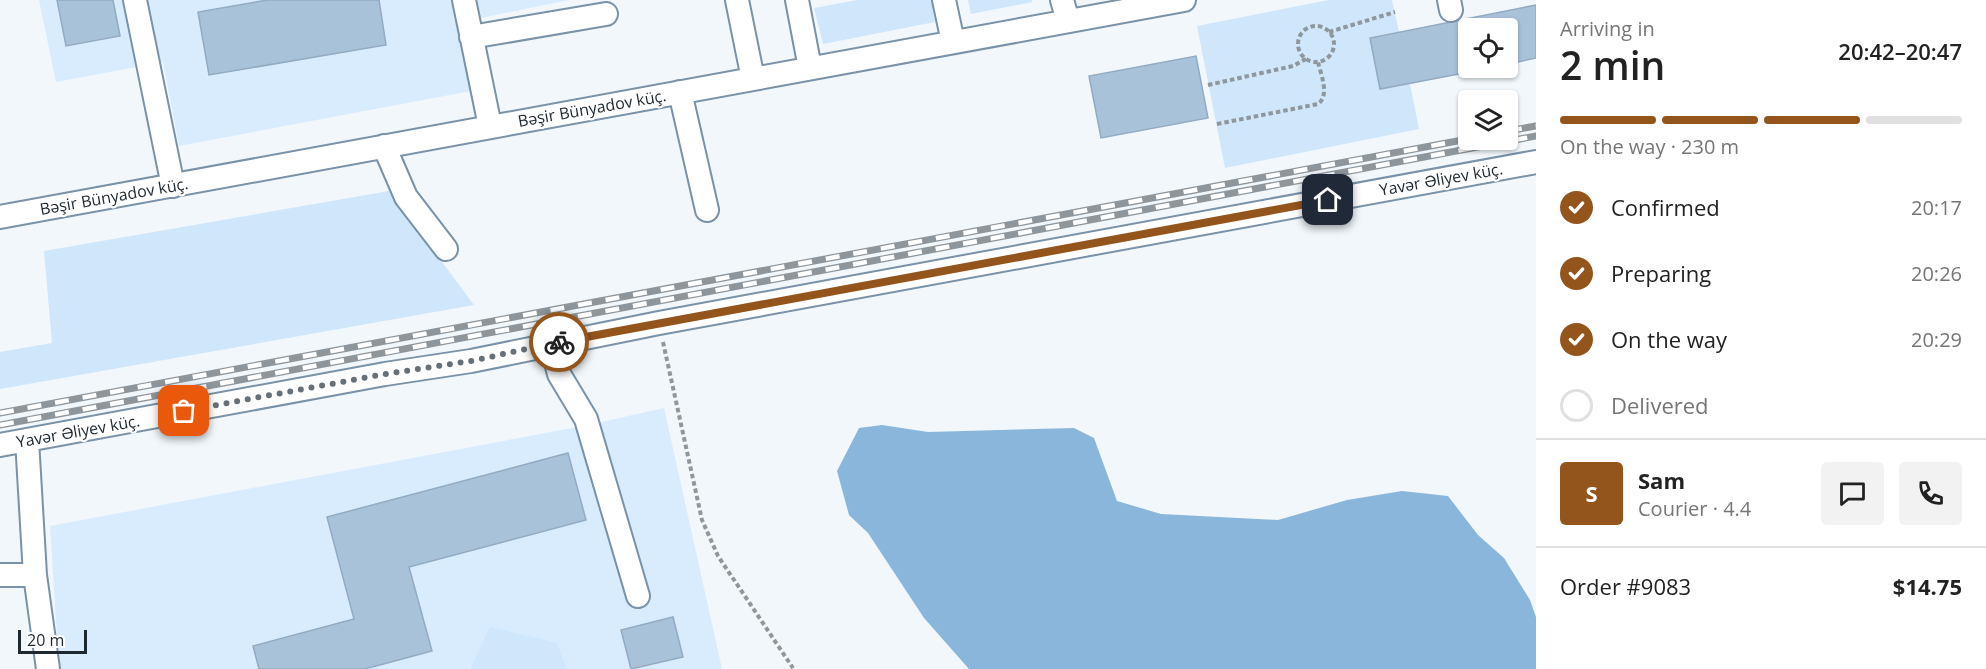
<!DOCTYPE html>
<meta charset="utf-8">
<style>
:root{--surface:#fff;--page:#f2f2f2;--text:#222;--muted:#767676;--line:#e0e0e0;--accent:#94551d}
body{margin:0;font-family:"Open Sans",sans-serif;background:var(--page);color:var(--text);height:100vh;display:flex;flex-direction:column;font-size:22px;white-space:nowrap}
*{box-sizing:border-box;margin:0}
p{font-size:20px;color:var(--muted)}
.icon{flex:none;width:33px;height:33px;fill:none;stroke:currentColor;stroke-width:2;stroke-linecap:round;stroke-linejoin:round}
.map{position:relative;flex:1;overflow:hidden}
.drawer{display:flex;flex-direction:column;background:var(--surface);width:450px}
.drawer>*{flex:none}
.buttons{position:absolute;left:1458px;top:18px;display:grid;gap:12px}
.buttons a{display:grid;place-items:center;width:60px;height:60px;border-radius:6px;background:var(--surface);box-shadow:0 2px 4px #0004;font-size:30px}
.scale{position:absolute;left:18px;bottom:15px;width:69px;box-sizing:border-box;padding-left:6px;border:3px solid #1e2830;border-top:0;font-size:16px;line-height:21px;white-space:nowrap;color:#1e2830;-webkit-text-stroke:4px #fff;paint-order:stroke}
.pin{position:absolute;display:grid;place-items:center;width:51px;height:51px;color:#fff;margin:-26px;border-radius:12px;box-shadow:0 3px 9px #0006}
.courier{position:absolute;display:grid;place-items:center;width:60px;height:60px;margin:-30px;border:4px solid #94551d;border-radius:50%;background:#fff;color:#222;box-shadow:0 2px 8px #0007}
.headline em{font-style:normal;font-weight:600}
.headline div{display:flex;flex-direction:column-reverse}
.headline{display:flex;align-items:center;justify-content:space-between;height:102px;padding:0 24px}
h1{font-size:39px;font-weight:600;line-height:45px}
.bar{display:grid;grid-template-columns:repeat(4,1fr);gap:9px 6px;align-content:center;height:72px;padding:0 24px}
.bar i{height:8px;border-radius:4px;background:var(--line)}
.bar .selected{background:var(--accent)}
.bar p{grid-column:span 4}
.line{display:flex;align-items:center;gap:15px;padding:0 24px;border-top:2px solid var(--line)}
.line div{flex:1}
.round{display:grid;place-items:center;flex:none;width:63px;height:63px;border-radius:6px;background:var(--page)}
ol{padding:0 24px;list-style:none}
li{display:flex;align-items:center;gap:18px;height:66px}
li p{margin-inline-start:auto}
li .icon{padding:6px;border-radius:50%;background:var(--accent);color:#fff;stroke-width:4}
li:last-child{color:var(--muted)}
li i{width:33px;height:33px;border:3px solid var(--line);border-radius:50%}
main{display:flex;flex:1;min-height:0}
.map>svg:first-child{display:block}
</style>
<main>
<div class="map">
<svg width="1536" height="669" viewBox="0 0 1536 669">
<rect width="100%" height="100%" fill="#f1f7fb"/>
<!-- built -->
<path fill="#d9ecfe" d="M 39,0 L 569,0 L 457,23 L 471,91 L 179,146 L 163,62 L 56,82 Z
M 664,408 L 722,669 L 59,669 L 50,526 L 588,425 Z"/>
<!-- green -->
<path fill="#cfe6fb" d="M 857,0 L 931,0 L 935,22 L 823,44 L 814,8 Z
M 968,0 L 1032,0 L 1032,2 L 971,14 Z
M 1329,0 L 1392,0 L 1399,32 L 1370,38 L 1380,89 L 1410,84 L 1419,129 L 1225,168 L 1197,26 Z
M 389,191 L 474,305 L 0,389 L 0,352 L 52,343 L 44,251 Z
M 490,627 L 557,643 L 566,669 L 470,669 Z"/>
<!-- water -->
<path fill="#8ab6dc" d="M 882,425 L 928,432 L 1074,428 L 1094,438 L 1117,501 L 1161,514 L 1278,520 L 1347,500 L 1402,491 L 1448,496 L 1478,535 L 1504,558 L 1530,600 L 1536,617 L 1536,669 L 969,669 L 924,618 L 868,533 L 849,515 L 837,471 L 859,428 Z"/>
<!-- building -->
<path fill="#a8c2d9" stroke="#92abc2" stroke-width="1.5" d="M 57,0 L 113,0 L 120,36 L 66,46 Z
M 267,0 L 379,0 L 386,45 L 209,75 L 198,12 Z
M 1536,5 L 1536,58 L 1508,64 L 1508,28 L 1468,28 L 1468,68 L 1490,68 L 1380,89 L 1370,38 Z
M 1196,56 L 1208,118 L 1101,138 L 1089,76 Z
M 568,453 L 586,520 L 409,567 L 432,651 L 365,669 L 259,669 L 253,646 L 354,619 L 327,517 Z
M 673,617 L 683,657 L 631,669 L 621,630 Z"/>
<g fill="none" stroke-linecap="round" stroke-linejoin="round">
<!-- minor casing -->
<g stroke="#7992a7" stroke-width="26">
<path id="minor" d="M 135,0 L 173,186
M 464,0 L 490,126
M 737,0 L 753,79
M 797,0 L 810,68
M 944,0 L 953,42
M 1062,0 L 1068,21
M 1449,0 L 1451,10
M 471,37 L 606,14
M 680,92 L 707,210
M 384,146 L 406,197 L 446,249
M 0,217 L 1184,0
M 551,344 L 559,374 L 586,419 L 638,596
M 27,440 L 35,575 L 48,669
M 0,445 L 385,374 L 471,361 L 659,323 L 1536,162
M 0,575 L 35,575"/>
</g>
<!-- path -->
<path stroke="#8f979d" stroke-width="4" stroke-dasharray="4.5 3" stroke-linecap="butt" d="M1298 44a18 18 0 1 1 36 0a18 18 0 1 1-36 0Z
M 1329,32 L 1395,12
M 1208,85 L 1293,66 L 1306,59
M 1217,124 L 1318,104 C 1330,95 1321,75 1318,62
M 663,342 L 702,520 L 718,556 L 793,668"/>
<!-- minor -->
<use href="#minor" stroke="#fff" stroke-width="22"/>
<!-- rail casing -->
<g stroke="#8e969c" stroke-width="7">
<path id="rail" d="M 1508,131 L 1536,126
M 0,413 L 1468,139
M 0,425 L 1536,136"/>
</g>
<!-- rail -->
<use href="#rail" stroke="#fff" stroke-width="4.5" stroke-dasharray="14" stroke-linecap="butt"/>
</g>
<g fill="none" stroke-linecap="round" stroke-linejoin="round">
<!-- done -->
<path stroke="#687077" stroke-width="6" stroke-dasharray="0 10.8" d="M 184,411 L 385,374 L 471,361 L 559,342"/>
<!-- route -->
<path stroke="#94551d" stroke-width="8" d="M 559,342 L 1328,200"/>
</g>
<g text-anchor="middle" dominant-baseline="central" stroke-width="4.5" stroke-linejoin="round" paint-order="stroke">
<!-- street labels -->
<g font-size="16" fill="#1e2830" stroke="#fff">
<text transform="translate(592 108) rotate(-10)">Bəşir Bünyadov küç.</text>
<text transform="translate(1441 179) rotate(-10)">Yavər Əliyev küç.</text>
<text transform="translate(114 196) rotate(-10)">Bəşir Bünyadov küç.</text>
<text transform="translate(78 431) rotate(-10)">Yavər Əliyev küç.</text>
</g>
</g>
</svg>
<div class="buttons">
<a><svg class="icon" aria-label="locate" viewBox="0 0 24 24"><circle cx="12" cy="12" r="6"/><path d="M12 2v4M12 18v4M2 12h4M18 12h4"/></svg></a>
<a><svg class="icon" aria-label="layers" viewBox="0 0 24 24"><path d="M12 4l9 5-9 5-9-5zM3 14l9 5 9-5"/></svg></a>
</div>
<div class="scale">20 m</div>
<div class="pin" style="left:184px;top:411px;background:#ea580c"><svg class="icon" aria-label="bag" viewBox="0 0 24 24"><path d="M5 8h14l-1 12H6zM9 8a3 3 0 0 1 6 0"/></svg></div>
<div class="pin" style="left:1328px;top:200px;background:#1f2937"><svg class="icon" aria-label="home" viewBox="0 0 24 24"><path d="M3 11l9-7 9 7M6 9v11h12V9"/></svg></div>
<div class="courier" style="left:559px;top:342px"><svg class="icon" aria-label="bike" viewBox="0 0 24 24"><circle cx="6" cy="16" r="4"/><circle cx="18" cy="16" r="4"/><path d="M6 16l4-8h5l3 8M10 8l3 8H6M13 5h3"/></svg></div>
</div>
<section class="drawer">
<div class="headline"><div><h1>2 min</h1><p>Arriving in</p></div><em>20:42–20:47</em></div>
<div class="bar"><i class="selected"></i><i class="selected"></i><i class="selected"></i><i></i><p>On the way · 230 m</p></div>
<ol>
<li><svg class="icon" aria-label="check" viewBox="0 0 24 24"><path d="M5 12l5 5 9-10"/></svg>Confirmed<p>20:17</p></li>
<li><svg class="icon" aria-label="check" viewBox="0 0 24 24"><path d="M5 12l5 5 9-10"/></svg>Preparing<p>20:26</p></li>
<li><svg class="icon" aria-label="check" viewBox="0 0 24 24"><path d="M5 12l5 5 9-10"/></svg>On the way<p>20:29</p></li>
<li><i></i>Delivered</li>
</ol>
<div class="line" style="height:108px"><b class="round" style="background:var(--accent);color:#fff">S</b><div><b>Sam</b><p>Courier · 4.4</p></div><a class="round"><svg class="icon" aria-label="chat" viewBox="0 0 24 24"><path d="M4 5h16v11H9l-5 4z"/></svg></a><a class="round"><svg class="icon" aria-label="phone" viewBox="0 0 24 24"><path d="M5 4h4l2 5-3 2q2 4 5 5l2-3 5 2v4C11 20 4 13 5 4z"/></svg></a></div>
<div class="line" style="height:78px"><div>Order #9083</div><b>$14.75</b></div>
</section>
</main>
